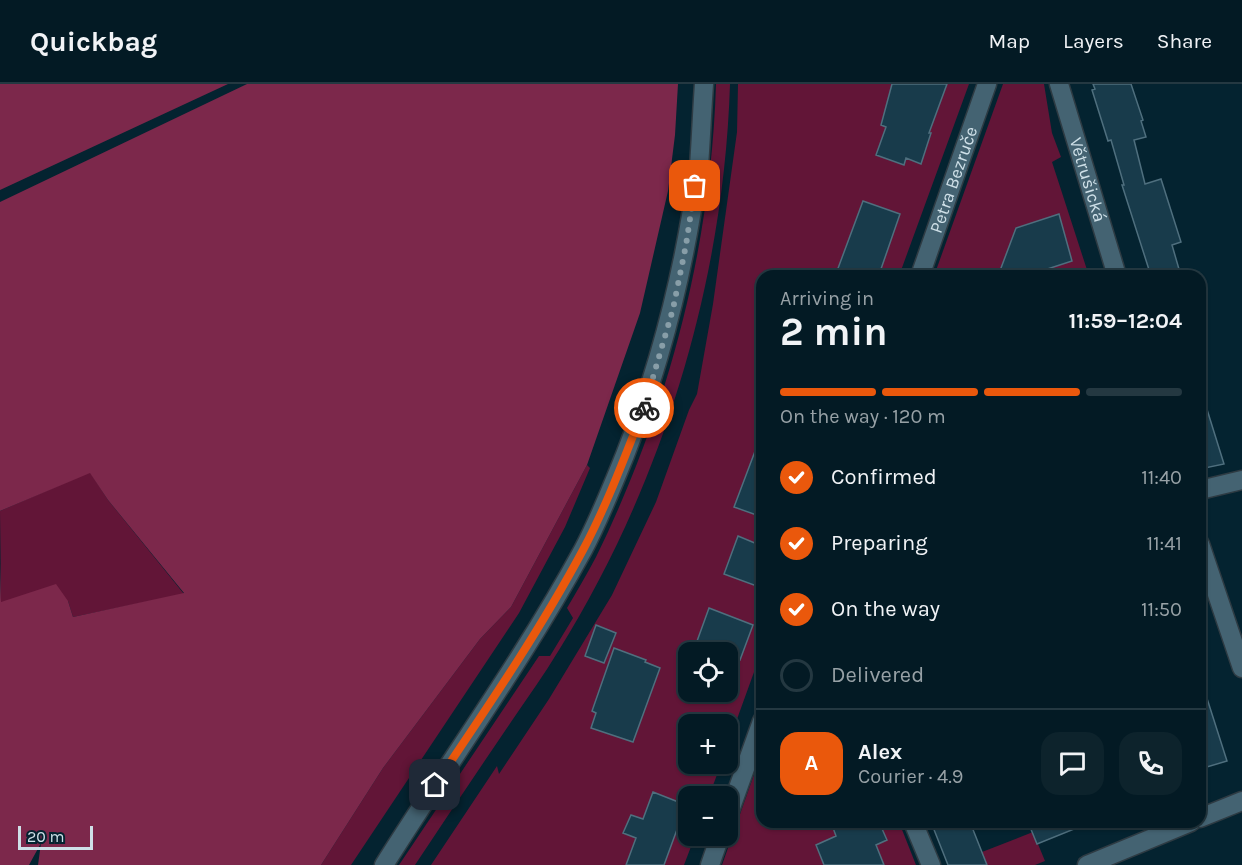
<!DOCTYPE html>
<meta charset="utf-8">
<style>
:root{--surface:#031a24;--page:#0d232c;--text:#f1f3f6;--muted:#97a1a6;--line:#243841;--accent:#ea580c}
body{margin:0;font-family:Karla,sans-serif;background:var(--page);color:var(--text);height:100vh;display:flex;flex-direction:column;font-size:22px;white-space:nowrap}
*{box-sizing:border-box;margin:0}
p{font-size:20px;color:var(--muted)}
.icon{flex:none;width:33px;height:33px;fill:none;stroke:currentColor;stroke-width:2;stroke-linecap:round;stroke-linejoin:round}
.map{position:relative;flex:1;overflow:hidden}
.drawer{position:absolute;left:756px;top:186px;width:450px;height:558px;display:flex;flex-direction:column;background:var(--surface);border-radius:18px;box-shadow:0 2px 4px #0004,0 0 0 2px var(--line)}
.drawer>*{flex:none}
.tools{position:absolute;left:678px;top:558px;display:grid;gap:12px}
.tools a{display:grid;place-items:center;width:60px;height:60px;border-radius:12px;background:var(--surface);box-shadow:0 2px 4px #0004,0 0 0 2px var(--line);font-size:30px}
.scale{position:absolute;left:18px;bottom:15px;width:75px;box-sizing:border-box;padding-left:6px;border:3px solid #cfe0e8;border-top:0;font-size:16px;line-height:21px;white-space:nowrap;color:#cfe0e8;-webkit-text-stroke:4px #042330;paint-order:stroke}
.pin{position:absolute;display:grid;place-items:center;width:51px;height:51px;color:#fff;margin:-26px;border-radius:12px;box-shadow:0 3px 9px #0006}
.courier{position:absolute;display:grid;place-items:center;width:60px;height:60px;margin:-30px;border:4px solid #ea580c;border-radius:50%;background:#fff;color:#222;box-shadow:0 2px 8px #0007}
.head em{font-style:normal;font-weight:700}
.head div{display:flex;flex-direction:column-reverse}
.head{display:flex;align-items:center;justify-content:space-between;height:102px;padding:0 24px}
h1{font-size:39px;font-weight:700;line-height:45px}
.bar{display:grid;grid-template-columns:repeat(4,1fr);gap:9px 6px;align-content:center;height:72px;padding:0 24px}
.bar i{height:8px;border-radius:4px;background:var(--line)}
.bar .on{background:var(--accent)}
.bar p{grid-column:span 4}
.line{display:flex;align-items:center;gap:15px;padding:0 24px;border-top:2px solid var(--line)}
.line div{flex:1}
.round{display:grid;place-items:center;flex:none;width:63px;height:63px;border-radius:18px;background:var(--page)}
ol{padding:0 24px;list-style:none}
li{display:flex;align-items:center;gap:18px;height:66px}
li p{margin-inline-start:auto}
li .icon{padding:6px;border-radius:50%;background:var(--accent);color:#fff;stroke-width:4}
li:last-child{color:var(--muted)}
li i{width:33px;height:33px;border:3px solid var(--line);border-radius:50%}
header{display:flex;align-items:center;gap:36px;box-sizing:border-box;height:84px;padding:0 30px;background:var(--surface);border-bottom:2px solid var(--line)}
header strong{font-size:28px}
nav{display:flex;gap:33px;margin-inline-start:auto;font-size:21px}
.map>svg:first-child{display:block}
</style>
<header>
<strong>Quickbag</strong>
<nav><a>Map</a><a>Layers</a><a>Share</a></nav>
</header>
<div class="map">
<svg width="1242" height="781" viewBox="0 0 1242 781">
<rect width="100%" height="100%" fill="#042330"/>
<!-- green -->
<path fill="#621537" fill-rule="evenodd" d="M 716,0 L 730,0 C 724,197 663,399 559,566 C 544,591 527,614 511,638 C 479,685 447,733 415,781 L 399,781 L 539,572 L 550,572 L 573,534 L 567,524 C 577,507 587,490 596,473 C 668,326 711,164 716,0 Z
M 738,0 L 969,0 L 899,192 L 762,192 L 762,566 L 728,660 L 728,640 L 688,640 L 688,680 L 721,680 L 709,712 L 688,712 L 688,752 L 695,752 L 684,781 L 431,781 L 497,682 L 499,690 L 549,615 L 612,511 L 656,418 L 689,326 L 697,310 L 713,220 L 737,48 ZM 688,568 L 728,568 L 728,608 L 688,608 Z
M 1003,0 L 1044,0 L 1052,49 L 1061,73 L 1052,78 L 1089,192 L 999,192 L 1006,171 L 998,192 L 934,192 Z
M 587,381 L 590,384 L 565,443 L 519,529 L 351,781 L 321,781 L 383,684 L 480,555 L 511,523 Z
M 90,388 L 108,416 L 184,510 L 73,533 L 68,517 L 1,518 L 0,427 Z
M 762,668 L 762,738 L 899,738 L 916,781 L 722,781 Z
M 1033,748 L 1045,777 L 1035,781 L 987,781 L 982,768 Z"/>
<!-- forest -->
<path fill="#7c284b" d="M 0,0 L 228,0 L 0,106 Z
M 247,0 L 678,0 L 675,51 L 668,107 L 640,229 L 587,381 L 511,523 L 480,555 L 383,684 L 321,781 L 38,781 L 41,759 L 29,781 L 0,781 L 0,479 L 1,518 L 56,500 L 68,517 L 73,533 L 184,509 L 108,416 L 90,389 L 0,427 L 0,118 Z"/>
<!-- building -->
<path fill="#183b4b" stroke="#4f6f7e" stroke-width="1.5" d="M 892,0 L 947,0 L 929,49 L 931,49 L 921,80 L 906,74 L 904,81 L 876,71 L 886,43 L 881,41 Z
M 1093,0 L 1131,0 L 1143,36 L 1141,37 L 1146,53 L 1134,56 L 1145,100 L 1161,95 L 1181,158 L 1172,161 L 1181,192 L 1151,192 L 1122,101 L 1124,101 L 1111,56 L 1108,57 L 1092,6 L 1095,5 Z
M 863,117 L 900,130 L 881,185 L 880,185 L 877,192 L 850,192 L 837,187 Z
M 1059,130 L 1072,177 L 1026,192 L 998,192 L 1016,144 Z
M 1205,319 L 1224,380 L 1205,384 L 1200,369 L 1200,320 Z
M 760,354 L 762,355 L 762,433 L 734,423 Z
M 738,452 L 762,462 L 762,504 L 724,490 Z
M 709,524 L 753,541 L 740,576 L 728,572 L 728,568 L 719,568 L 696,560 Z
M 596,541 L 616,549 L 604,579 L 585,572 Z
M 614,564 L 646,576 L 645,578 L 660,584 L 633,658 L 591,644 L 596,629 L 592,627 Z
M 1204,605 L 1227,677 L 1200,685 L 1200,606 Z
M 653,708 L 686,721 L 664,781 L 626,781 L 636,754 L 623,749 L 631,731 L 643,735 Z
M 831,738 L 879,738 L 887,756 L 876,761 L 884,781 L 824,781 L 816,761 L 836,752 Z
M 931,738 L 970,738 L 987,781 L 948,781 Z
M 1028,738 L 1088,738 L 1089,739 L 1037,760 Z"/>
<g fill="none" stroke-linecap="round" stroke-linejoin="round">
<!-- minor casing -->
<g stroke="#2e3b43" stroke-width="21">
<g id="minor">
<path id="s1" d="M 1059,0 L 1117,192"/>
<path id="s2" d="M 920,192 L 987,0"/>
<path d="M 1200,406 L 1242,396"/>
<path d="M 1200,460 L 1242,584"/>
<path d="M 728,732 L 762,637"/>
<path d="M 1200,734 L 1242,717"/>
<path d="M 913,738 L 931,781"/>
<path d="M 384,781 C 450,676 523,576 583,466 C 599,436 612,403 625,371 C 656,292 678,210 692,126 C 694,111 697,97 699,82 C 701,55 702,27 704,0"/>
<path d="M 710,781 L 720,752"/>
<path d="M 1087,781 L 1191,738"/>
</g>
</g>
<!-- minor -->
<use href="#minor" stroke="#446372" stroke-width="18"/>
</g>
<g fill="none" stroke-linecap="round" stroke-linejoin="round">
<!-- done -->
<path stroke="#889ea8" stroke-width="6" stroke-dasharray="0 10.8" d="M 644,324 L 673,225 L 686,161 L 695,102"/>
<!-- route -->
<path stroke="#ea580c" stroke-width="8" d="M 435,701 C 487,624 539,548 583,466 C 607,421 625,372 644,324"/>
</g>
<g text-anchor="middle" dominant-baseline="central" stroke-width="4.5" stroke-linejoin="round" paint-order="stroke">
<!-- street labels -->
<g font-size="18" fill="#cfe0e8" stroke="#042330">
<text stroke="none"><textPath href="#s2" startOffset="102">Petra Bezruče</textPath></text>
<text stroke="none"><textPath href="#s1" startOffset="100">Větrušická</textPath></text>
</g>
</g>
</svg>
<div class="tools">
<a><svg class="icon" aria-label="locate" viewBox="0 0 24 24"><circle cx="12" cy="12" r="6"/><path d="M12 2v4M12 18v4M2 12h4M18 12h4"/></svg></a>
<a>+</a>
<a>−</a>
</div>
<div class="scale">20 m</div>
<div class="pin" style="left:695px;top:102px;background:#ea580c"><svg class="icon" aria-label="bag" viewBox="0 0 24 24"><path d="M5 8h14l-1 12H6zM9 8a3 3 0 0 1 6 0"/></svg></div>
<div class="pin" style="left:435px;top:701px;background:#1f2937"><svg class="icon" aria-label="home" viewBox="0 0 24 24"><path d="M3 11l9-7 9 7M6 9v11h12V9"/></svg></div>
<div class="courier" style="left:644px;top:324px"><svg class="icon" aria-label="bike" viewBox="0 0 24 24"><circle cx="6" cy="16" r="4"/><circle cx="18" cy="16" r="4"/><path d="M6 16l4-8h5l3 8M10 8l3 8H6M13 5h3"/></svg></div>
<section class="drawer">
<div class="head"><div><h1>2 min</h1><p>Arriving in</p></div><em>11:59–12:04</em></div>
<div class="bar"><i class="on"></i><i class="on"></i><i class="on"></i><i></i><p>On the way · 120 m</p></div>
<ol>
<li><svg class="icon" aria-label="check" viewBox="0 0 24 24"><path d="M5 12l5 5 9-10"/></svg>Confirmed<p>11:40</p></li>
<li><svg class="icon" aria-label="check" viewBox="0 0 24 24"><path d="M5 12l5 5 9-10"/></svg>Preparing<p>11:41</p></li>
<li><svg class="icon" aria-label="check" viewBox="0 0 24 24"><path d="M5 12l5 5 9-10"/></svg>On the way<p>11:50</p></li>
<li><i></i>Delivered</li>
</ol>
<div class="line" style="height:108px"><b class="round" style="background:var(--accent);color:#fff">A</b><div><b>Alex</b><p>Courier · 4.9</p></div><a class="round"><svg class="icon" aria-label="chat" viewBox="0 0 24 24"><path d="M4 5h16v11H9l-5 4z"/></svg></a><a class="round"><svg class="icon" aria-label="phone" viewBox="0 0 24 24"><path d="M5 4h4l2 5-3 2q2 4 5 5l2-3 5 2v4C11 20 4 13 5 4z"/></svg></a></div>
</section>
</div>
